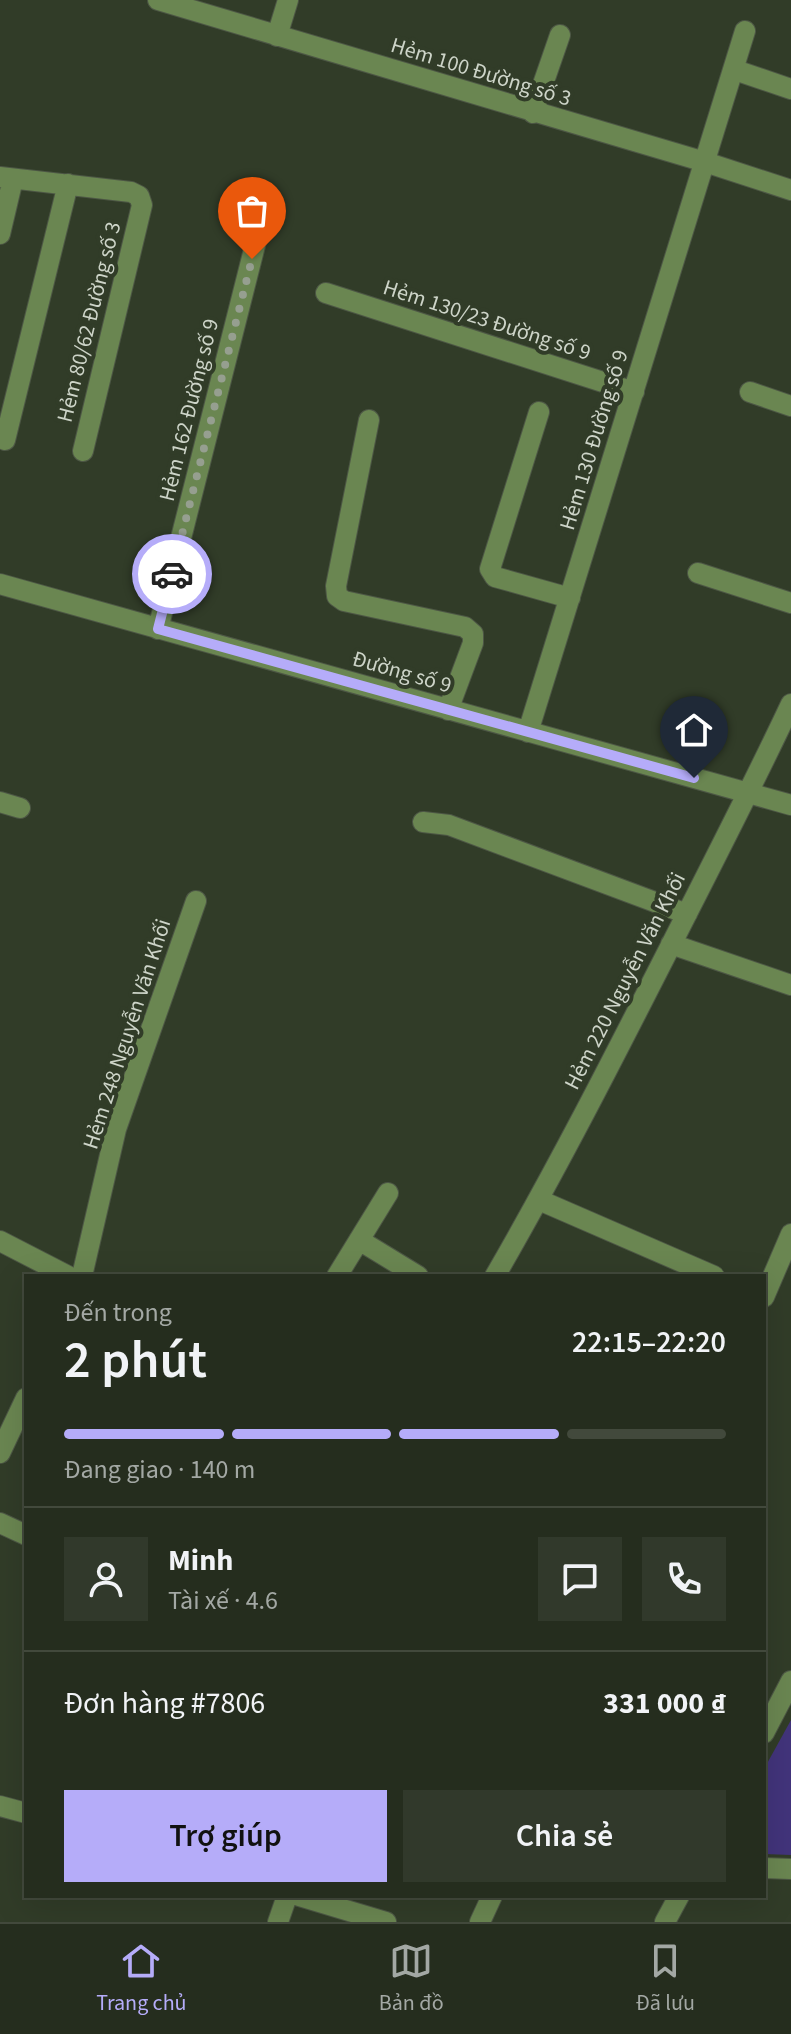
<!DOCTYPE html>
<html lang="vi">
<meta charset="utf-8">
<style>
:root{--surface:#252d1e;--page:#31392b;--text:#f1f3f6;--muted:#a3a8a4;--line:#42493c;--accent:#b5acf9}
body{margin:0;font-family:"Source Sans 3",sans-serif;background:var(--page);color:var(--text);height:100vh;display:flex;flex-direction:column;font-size:30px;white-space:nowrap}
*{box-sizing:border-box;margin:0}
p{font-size:26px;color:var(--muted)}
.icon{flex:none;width:44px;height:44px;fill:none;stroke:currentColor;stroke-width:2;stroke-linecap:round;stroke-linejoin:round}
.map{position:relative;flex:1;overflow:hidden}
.sheet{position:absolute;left:24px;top:1274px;width:742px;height:624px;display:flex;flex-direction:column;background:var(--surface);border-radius:0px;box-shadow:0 8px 32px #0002,0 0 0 2px var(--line)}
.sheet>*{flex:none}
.pin{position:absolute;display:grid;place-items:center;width:68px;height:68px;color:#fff;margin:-82px -34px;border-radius:50% 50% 50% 0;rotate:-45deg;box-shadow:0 0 8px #0007}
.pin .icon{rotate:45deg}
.courier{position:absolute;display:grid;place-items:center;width:80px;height:80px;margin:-40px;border:6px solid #b5acf9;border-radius:50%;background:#fff;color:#222;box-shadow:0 2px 10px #0007}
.headline em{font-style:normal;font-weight:600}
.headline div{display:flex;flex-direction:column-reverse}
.headline{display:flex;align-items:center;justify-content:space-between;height:136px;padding:0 40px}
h1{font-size:52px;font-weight:600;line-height:60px}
.bar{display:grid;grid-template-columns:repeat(4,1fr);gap:12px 8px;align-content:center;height:96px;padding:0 40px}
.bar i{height:10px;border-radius:6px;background:var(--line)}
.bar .current{background:var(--accent)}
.bar p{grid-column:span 4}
.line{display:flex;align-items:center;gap:20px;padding:0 40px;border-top:2px solid var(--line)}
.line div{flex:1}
.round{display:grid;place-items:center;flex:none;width:84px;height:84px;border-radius:0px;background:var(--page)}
.cta{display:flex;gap:16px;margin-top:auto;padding:16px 40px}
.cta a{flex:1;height:92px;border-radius:0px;background:var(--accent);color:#111;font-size:32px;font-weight:600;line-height:92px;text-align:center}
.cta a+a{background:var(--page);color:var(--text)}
.tab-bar{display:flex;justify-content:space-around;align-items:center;height:112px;border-top:2px solid var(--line);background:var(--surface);font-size:22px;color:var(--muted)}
.tab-bar a{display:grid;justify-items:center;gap:4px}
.tab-bar .current{color:var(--accent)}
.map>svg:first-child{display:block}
</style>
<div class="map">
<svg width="791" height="1922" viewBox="0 0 791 1922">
<rect width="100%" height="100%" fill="#313c28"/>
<!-- green -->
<path fill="#42347b" d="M 791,1720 L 791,1855 L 764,1854 L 764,1769 Z"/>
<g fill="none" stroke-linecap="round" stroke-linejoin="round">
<!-- minor casing -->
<g stroke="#4d5745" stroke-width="22">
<path id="minor" d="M 158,0 L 705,162 L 791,190
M 277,36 L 288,0
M 735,70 L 791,89
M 533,113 L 560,35
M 0,177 L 131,192 L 139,196 L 142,205 L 83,451
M 0,234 L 13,179
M 326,293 L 634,392
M 750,392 L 791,406
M 539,412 L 490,569 L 495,577 L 570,598
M 369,420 L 336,586 L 337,596 L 344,601 L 465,627 L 473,634 L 473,643 L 448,710
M 5,440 L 68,184
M 698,573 L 791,603
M 0,584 L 791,805
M 158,629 L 266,202
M 528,732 L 745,31
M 0,802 L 20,808
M 423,822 L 449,825 L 687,914
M 671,944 L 791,985
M 539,1200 L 714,1276
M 359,1240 L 418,1276
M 0,1241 L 68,1276
M 82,1276 L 116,1129 L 196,901
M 337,1276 L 388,1193
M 495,1276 C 558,1167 615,1055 672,943 C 712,864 753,785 791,704
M 764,1297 L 791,1234
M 0,1453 L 26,1398
M 0,1523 L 26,1535
M 764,1733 L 791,1681
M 0,1806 L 26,1813
M 764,1868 L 791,1869
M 299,1896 L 386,1922
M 278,1922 L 287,1896
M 480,1922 L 492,1896
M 665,1922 L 679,1896"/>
</g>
<!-- minor -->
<use href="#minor" stroke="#6a8651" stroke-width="20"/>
</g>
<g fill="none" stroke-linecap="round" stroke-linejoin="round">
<!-- done -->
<path stroke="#969f90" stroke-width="8" stroke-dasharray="0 14.4" d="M 172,574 L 252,259"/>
<!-- route -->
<path stroke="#b5acf9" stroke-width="10" d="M 172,574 L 158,629 L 694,778"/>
</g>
<g text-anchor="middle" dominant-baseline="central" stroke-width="8" stroke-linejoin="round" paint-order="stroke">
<!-- street labels -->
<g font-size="22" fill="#cdd4c8" stroke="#313c28">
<text transform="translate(481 72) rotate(17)">Hẻm 100 Đường số 3</text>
<text transform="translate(487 320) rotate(18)">Hẻm 130/23 Đường số 9</text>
<text transform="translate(89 322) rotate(-76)">Hẻm 80/62 Đường số 3</text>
<text transform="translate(189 410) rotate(-76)">Hẻm 162 Đường số 9</text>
<text transform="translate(594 440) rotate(-73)">Hẻm 130 Đường số 9</text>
<text transform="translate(402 672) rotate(16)">Đường số 9</text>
<text transform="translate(625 981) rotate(-63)">Hẻm 220 Nguyễn Văn Khối</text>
<text transform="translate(127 1034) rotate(-72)">Hẻm 248 Nguyễn Văn Khối</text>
</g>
</g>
</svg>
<div class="pin" style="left:252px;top:259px;background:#ea580c"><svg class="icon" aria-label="bag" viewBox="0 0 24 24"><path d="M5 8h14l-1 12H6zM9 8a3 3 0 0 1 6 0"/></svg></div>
<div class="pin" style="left:694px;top:778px;background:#1f2937"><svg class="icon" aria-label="home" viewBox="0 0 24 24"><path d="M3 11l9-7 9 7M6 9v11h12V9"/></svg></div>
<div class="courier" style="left:172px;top:574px"><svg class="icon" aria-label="car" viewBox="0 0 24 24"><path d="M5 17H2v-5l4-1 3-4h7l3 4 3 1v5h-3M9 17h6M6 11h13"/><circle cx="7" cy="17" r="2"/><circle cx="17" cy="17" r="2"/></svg></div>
<section class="sheet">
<div class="headline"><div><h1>2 phút</h1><p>Đến trong</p></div><em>22:15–22:20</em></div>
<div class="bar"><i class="current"></i><i class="current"></i><i class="current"></i><i></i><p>Đang giao · 140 m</p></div>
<div class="line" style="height:144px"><a class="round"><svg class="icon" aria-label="person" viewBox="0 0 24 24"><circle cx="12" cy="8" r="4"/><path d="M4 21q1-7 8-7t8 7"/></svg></a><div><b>Minh</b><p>Tài xế · 4.6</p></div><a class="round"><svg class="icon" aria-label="chat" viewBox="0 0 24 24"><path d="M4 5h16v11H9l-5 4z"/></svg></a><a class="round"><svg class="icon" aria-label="phone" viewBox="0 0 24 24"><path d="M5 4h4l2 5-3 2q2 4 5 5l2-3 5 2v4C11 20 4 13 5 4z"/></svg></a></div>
<div class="line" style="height:104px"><div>Đơn hàng #7806</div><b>331 000 ₫</b></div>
<div class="cta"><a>Trợ giúp</a><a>Chia sẻ</a></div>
</section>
</div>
<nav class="tab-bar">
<a class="current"><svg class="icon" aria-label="home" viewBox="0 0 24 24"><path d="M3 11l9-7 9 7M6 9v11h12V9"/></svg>Trang chủ</a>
<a><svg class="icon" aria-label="map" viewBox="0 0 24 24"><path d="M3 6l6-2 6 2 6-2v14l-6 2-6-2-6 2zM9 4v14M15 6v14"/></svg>Bản đồ</a>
<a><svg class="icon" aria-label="saved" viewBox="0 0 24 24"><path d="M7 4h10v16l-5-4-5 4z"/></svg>Đã lưu</a>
</nav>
